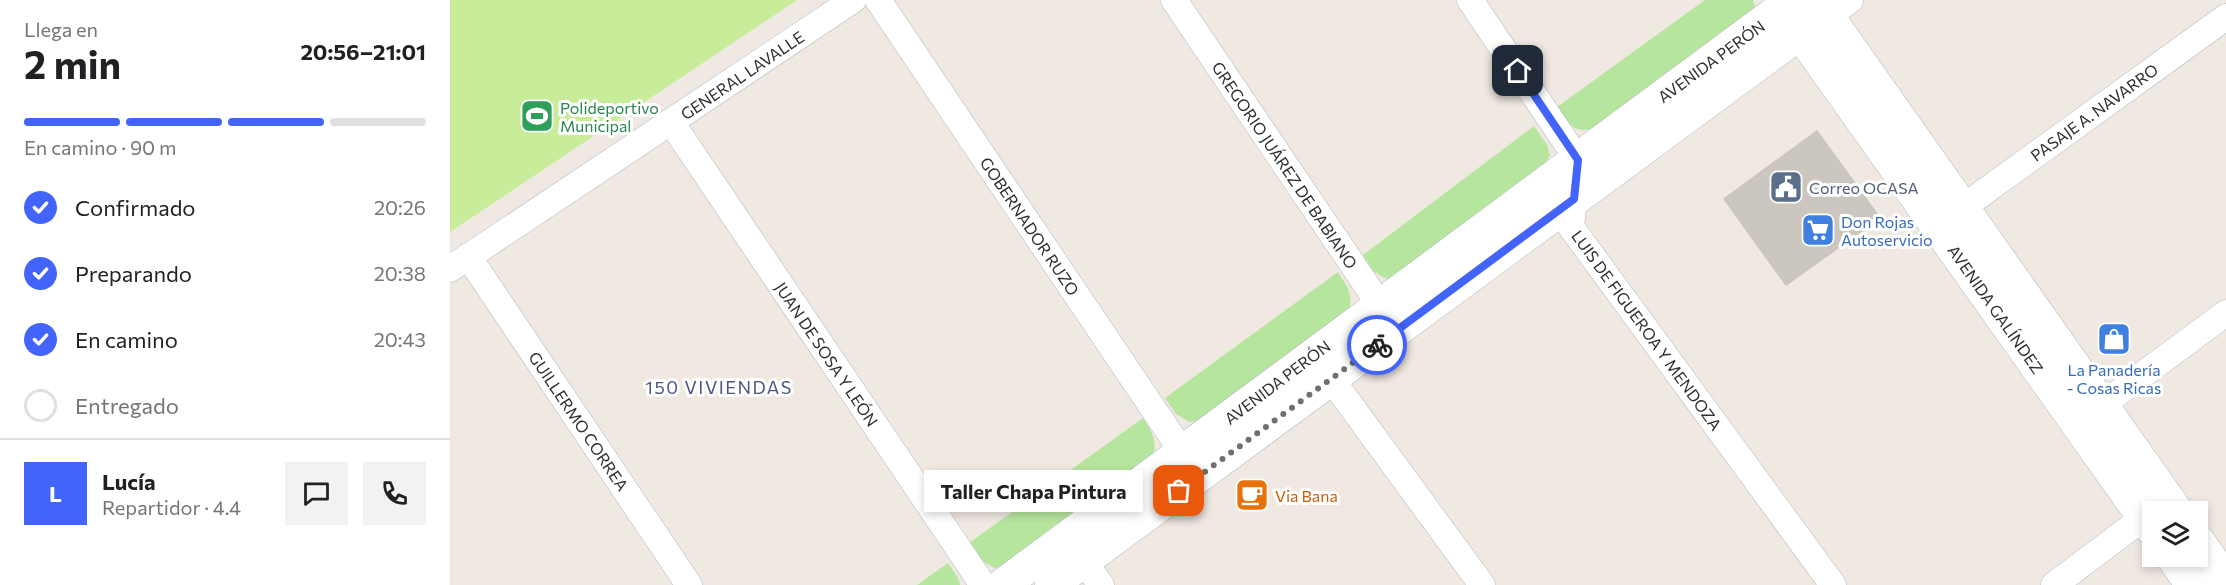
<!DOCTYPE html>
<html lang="es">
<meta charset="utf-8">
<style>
:root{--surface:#fff;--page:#f2f2f2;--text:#202124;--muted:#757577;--line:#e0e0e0;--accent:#4264fb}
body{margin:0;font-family:Commissioner,sans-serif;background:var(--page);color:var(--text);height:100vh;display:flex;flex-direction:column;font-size:22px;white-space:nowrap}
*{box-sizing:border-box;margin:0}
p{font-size:20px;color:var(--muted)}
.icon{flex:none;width:33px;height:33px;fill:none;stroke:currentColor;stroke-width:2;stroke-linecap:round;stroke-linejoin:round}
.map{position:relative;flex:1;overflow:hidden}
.drawer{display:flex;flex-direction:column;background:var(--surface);width:450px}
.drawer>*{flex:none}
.controls{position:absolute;left:1692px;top:501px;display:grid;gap:12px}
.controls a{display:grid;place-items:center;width:66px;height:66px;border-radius:0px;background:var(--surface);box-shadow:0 3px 9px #0003;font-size:30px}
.pin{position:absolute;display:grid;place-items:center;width:51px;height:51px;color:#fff;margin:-26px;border-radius:12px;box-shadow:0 3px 9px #0006}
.courier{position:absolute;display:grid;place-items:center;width:60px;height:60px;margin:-30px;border:4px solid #4264fb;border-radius:50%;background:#fff;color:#222;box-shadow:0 2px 8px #0007}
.bubble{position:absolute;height:42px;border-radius:0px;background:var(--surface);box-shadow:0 3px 9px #0003;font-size:20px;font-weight:700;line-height:42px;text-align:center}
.summary em{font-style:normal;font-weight:700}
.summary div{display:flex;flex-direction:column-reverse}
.summary{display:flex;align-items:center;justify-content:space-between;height:102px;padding:0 24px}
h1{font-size:39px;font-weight:700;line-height:45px}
.bar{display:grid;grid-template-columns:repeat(4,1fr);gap:9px 6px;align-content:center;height:72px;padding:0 24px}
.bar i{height:8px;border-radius:4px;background:var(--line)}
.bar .active{background:var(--accent)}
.bar p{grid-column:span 4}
.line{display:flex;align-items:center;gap:15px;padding:0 24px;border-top:2px solid var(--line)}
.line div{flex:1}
.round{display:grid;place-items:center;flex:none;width:63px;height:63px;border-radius:0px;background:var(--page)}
ol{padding:0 24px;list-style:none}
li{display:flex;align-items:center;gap:18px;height:66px}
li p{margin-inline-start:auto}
li .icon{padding:6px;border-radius:50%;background:var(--accent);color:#fff;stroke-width:4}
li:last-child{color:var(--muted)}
li i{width:33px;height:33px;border:3px solid var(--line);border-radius:50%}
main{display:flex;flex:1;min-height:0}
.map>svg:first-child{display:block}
</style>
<main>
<section class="drawer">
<div class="summary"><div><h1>2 min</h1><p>Llega en</p></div><em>20:56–21:01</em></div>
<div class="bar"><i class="active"></i><i class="active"></i><i class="active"></i><i></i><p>En camino · 90 m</p></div>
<ol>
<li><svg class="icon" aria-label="check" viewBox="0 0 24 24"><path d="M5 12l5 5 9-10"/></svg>Confirmado<p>20:26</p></li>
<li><svg class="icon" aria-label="check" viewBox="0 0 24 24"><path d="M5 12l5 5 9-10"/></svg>Preparando<p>20:38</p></li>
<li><svg class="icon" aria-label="check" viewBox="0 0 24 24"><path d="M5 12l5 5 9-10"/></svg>En camino<p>20:43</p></li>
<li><i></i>Entregado</li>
</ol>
<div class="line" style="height:108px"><b class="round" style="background:var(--accent);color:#fff">L</b><div><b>Lucía</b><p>Repartidor · 4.4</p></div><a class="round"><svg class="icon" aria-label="chat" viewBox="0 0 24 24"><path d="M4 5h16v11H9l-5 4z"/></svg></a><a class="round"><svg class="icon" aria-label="phone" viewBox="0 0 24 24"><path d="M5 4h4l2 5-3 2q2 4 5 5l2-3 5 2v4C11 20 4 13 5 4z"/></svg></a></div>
</section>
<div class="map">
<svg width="1776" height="585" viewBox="0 0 1776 585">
<rect width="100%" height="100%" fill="#efe9e1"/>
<!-- green -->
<path fill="#b6e59e" d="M 1255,0 L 1303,0 L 1305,6 L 1298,18 L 1150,128 C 1124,133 1121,128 1107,107 Z
M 1084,126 L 1097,145 L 1100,155 L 1094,167 L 939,280 L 924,272 L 913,255 Z
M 888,272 C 898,287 904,296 898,313 L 757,418 L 740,422 L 726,414 L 715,398 Z
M 693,418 C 703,433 708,442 702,459 L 562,564 L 545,568 L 530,560 L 519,543 Z
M 498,563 L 508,578 L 510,585 L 467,585 Z"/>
<!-- pitch -->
<path fill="#c9ec9a" d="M 0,0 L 347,0 L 0,232 Z"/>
<!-- building -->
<path fill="#cbc7bf" stroke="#cbc5ba" stroke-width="1.5" d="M 1367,131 L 1430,218 L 1336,285 L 1274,199 Z"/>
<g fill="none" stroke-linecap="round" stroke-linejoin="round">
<!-- street casing -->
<g stroke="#b4b7c1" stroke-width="27">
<path id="street" d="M 428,0 L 733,453
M 724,0 L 940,320
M 1020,0 L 1128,160 L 1121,227 L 1383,585
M 1378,17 L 1400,0
M 221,122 L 533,585
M 1512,208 L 1776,17
M 18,256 L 239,585
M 0,269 L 403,0
M 871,365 L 1032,585
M 1637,416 L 1776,313
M 623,547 L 651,585
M 1604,585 L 1709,506"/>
</g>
<!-- secondary casing -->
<g stroke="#b4b7c1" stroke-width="34">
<path id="secondary" d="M 1366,0 L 1727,512
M 1338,16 L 1702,529
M 1748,541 L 1776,581
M 1722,556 L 1742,585
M 553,585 L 1332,8 L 1378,17
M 601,585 L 1350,33 L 1378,17"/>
</g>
<!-- street -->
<use href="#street" stroke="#fff" stroke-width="26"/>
<!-- secondary -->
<use href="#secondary" stroke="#fff" stroke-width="33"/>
</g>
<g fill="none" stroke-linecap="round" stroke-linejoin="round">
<!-- done -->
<path stroke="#726f6d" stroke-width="6" stroke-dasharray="0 10.8" d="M 729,491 L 927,345"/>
<!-- route -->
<path stroke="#4264fb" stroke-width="8" d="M 927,345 L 1124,199 L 1128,160 L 1068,71"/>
</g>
<!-- icons -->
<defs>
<g id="stadium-square" transform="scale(1.725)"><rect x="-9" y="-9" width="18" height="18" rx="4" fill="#2e9e5b" stroke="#fff"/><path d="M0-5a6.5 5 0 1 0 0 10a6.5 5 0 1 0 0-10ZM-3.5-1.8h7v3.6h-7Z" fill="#fff"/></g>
<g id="civic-square" transform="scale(1.725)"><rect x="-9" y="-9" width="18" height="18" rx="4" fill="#5c6f8a" stroke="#fff"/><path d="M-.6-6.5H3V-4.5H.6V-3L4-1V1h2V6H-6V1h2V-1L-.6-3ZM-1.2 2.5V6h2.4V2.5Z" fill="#fff"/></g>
<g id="supermarket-square" transform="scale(1.725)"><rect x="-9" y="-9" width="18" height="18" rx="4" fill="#3f7fe0" stroke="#fff"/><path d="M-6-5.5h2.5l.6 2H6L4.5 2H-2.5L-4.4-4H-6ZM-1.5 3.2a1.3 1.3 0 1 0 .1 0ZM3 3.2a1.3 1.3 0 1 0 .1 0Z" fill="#fff"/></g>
<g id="shop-square" transform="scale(1.725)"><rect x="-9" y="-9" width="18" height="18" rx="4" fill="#3f7fe0" stroke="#fff"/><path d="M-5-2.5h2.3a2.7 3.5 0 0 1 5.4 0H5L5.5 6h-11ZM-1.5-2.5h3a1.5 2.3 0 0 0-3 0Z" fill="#fff"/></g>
<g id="cafe-square" transform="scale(1.725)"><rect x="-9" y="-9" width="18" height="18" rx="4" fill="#e8710a" stroke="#fff"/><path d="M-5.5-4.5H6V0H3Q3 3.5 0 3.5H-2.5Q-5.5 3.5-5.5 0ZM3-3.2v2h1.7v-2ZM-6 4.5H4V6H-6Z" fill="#fff"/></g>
</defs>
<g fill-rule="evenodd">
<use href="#stadium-square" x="87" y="116"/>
<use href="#civic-square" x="1336" y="187"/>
<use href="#supermarket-square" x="1368" y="230"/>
<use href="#shop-square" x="1664" y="339"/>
<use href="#cafe-square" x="802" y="495"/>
</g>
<g text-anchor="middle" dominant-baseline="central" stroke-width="6" stroke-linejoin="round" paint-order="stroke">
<!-- street labels -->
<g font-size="16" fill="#2e2e2e" stroke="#fff">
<text transform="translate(1261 61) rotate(-36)">AVENIDA PERÓN</text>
<text transform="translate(292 75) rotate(-34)">GENERAL LAVALLE</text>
<text transform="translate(1644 112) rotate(-36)">PASAJE A. NAVARRO</text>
<text transform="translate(835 165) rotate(56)">GREGORIO JUÁREZ DE BABIANO</text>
<text transform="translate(580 226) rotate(56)">GOBERNADOR RUZO</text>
<text transform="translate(1546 309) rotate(55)">AVENIDA GALÍNDEZ</text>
<text transform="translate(1197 330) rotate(54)">LUIS DE FIGUEROA Y MENDOZA</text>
<text transform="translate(377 354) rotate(56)">JUAN DE SOSA Y LEÓN</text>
<text transform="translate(827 382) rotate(-37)">AVENIDA PERÓN</text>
<text transform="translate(129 421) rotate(56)">GUILLERMO CORREA</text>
</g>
<!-- leisure labels -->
<g font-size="16" fill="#27864d" stroke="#fff" text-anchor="start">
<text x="110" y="107">Polideportivo<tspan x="110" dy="18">Municipal</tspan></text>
</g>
<!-- service labels -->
<g font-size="16" fill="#4e5e75" stroke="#fff" text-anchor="start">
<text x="1359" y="187">Correo OCASA</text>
</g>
<!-- shop labels -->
<g font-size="16" fill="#366cbe" stroke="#fff" text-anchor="start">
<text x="1391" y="221">Don Rojas<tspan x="1391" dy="18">Autoservicio</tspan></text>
<text x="1664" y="369" text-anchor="middle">La Panadería<tspan x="1664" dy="18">- Cosas Ricas</tspan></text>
</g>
<!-- food labels -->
<g font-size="16" fill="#c56008" stroke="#fff" text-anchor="start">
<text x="825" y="495">Via Bana</text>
</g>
<!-- neighbourhood labels -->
<g font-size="18" letter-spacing="1.5" fill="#4d5680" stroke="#fff">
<text x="269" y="387">150 VIVIENDAS</text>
</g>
</g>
</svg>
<div class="controls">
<a><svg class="icon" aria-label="layers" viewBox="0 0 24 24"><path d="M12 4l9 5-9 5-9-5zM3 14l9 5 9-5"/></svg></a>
</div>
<div class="pin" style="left:729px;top:491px;background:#ea580c"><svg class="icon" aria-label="bag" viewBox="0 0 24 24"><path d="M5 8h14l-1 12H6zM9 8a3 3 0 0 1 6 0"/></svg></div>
<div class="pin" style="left:1068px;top:71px;background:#1f2937"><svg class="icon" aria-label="home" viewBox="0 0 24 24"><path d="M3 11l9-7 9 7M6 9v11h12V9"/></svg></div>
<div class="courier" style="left:927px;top:345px"><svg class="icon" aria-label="bike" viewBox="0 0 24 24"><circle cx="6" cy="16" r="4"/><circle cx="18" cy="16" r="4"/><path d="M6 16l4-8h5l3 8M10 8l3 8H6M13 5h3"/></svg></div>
<div class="bubble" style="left:474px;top:470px;width:219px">Taller Chapa Pintura</div>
</div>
</main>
